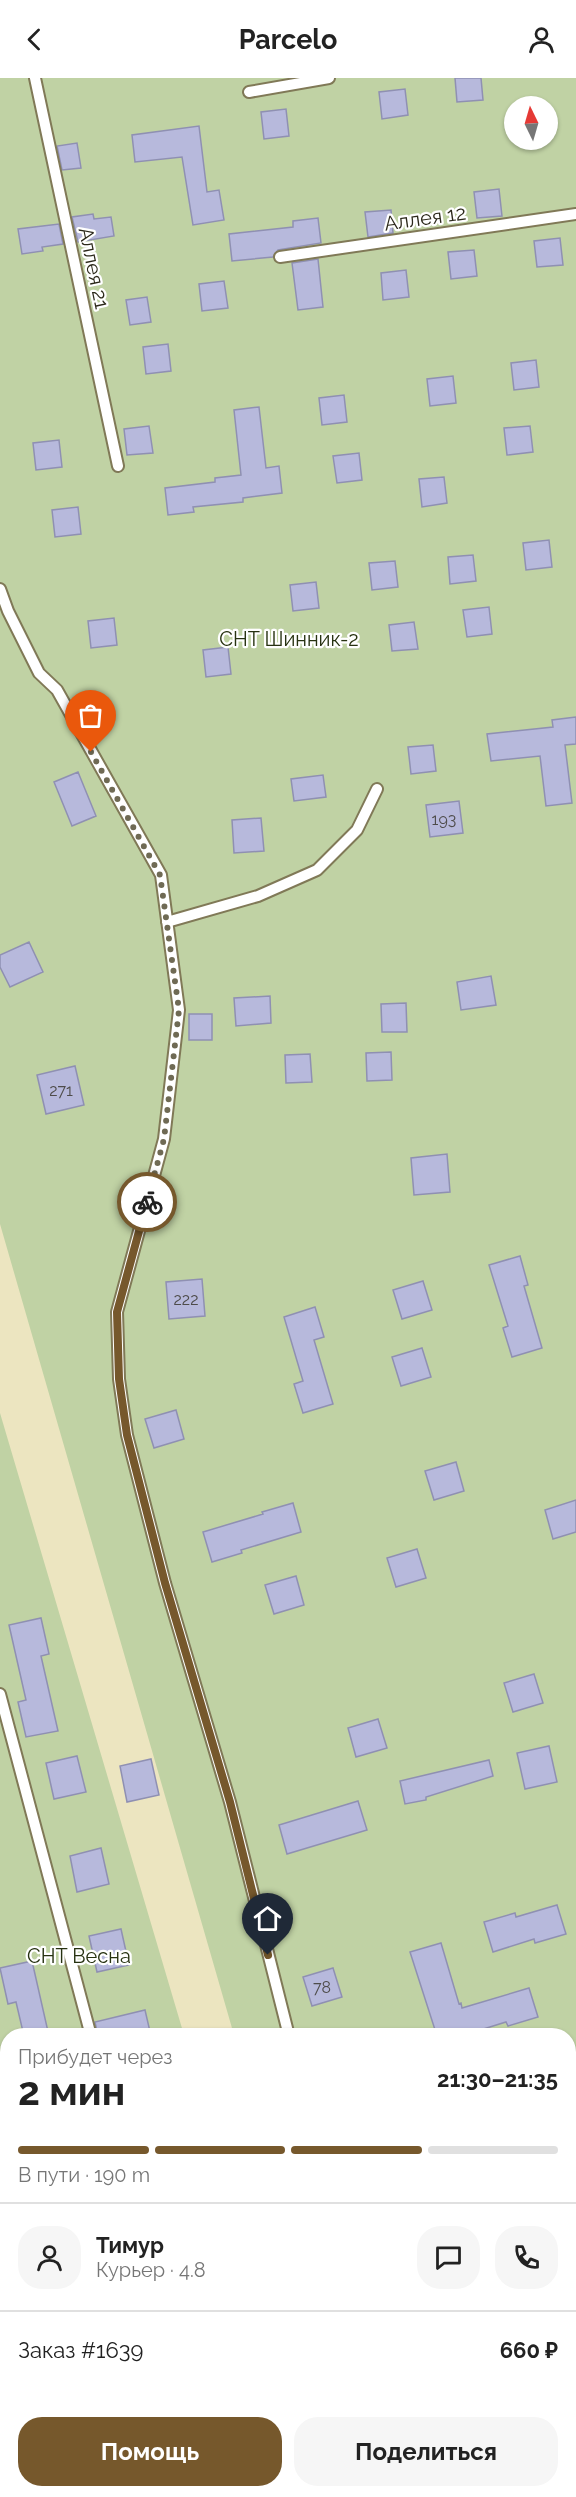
<!DOCTYPE html>
<html lang="ru">
<meta charset="utf-8">
<style>
:root{--surface:#fff;--page:#f6f6f6;--text:#222;--muted:#767676;--line:#e0e0e0;--accent:#76582c}
body{margin:0;font-family:Raleway,sans-serif;background:var(--page);color:var(--text);height:100vh;display:flex;flex-direction:column;font-size:22px;white-space:nowrap}
*{box-sizing:border-box;margin:0}
p{font-size:20px;color:var(--muted)}
.icon{flex:none;width:33px;height:33px;fill:none;stroke:currentColor;stroke-width:2;stroke-linecap:round;stroke-linejoin:round}
.map{position:relative;flex:1;overflow:hidden}
.drawer{position:absolute;left:0px;top:1950px;width:576px;height:470px;display:flex;flex-direction:column;background:var(--surface);border-radius:24px 24px 0 0;box-shadow:0 2px 4px #0004}
.drawer>*{flex:none}
.needle{width:39px;rotate:355deg}
.tools{position:absolute;left:504px;top:18px;display:grid;gap:12px}
.tools a{display:grid;place-items:center;width:54px;height:54px;border-radius:50%;background:var(--surface);box-shadow:0 2px 4px #0004;font-size:30px}
.pin{position:absolute;display:grid;place-items:center;width:51px;height:51px;color:#fff;margin:-62px -26px;border-radius:50% 50% 50% 0;rotate:-45deg;box-shadow:0 0 6px #0007}
.pin .icon{rotate:45deg}
.courier{position:absolute;display:grid;place-items:center;width:60px;height:60px;margin:-30px;border:4px solid #76582c;border-radius:50%;background:#fff;color:#222;box-shadow:0 2px 8px #0007}
.overview em{font-style:normal;font-weight:700}
.overview div{display:flex;flex-direction:column-reverse}
.overview{display:flex;align-items:center;justify-content:space-between;height:102px;padding:0 18px}
h1{font-size:39px;font-weight:700;line-height:45px}
.bar{display:grid;grid-template-columns:repeat(4,1fr);gap:9px 6px;align-content:center;height:72px;padding:0 18px}
.bar i{height:8px;border-radius:4px;background:var(--line)}
.bar .on{background:var(--accent)}
.bar p{grid-column:span 4}
.line{display:flex;align-items:center;gap:15px;padding:0 18px;border-top:2px solid var(--line)}
.line div{flex:1}
.round{display:grid;place-items:center;flex:none;width:63px;height:63px;border-radius:24px;background:var(--page)}
.primary-button{display:flex;gap:12px;margin-top:auto;padding:12px 18px}
.primary-button a{flex:1;height:69px;border-radius:24px;background:var(--accent);color:#fff;font-size:24px;font-weight:700;line-height:69px;text-align:center}
.primary-button a+a{background:var(--page);color:var(--text)}
header{display:flex;justify-content:space-between;align-items:center;height:78px;padding:0 18px;background:var(--surface);font-size:27px;font-weight:700}
.map>svg:first-child{display:block}
</style>
<header><svg class="icon" aria-label="back" viewBox="0 0 24 24"><path d="M15 5l-7 7 7 7"/></svg>Parcelo<svg class="icon" aria-label="person" viewBox="0 0 24 24"><circle cx="12" cy="8" r="4"/><path d="M4 21q1-7 8-7t8 7"/></svg></header>
<div class="map">
<svg width="576" height="2419" viewBox="0 0 576 2419">
<rect width="100%" height="100%" fill="#ece5c0"/>
<!-- garden -->
<path fill="#c0d2a4" fill-rule="evenodd" d="M 0,0 L 576,0 L 576,2345 L 569,2347 L 568,1958 L 234,1957 L 0,1146 ZM 514,28 L 548,28 L 548,62 L 514,62 Z
M 0,1335 L 184,1957 L 8,1958 L 8,2412 L 319,2412 L 321,2419 L 0,2419 Z"/>
<!-- building -->
<path fill="#b7b9dc" stroke="#8f90b2" stroke-width="1.5" d="M 455,0 L 481,0 L 483,22 L 457,24 Z
M 405,11 L 408,37 L 382,41 L 379,14 Z
M 286,31 L 289,58 L 264,61 L 261,34 Z
M 199,48 L 207,114 L 219,112 L 224,142 L 193,147 L 182,79 L 135,84 L 132,57 Z
M 77,65 L 81,90 L 62,92 L 57,68 Z
M 499,111 L 502,138 L 477,140 L 474,114 Z
M 391,132 L 393,155 L 368,159 L 365,134 Z
M 93,136 L 94,141 L 111,139 L 114,158 L 78,164 L 72,139 Z
M 318,140 L 321,165 L 278,172 L 273,179 L 232,183 L 229,156 L 293,149 L 293,143 Z
M 59,146 L 63,166 L 42,169 L 43,173 L 22,176 L 18,151 Z
M 560,160 L 563,187 L 537,189 L 534,163 Z
M 474,172 L 477,198 L 451,201 L 448,174 Z
M 318,181 L 323,229 L 298,232 L 292,185 Z
M 406,192 L 409,219 L 383,222 L 381,195 Z
M 224,203 L 228,230 L 202,233 L 199,206 Z
M 147,219 L 151,244 L 130,247 L 126,222 Z
M 168,266 L 171,293 L 146,296 L 143,269 Z
M 536,282 L 539,309 L 514,312 L 511,285 Z
M 453,298 L 456,325 L 430,328 L 427,301 Z
M 344,317 L 347,344 L 322,347 L 319,320 Z
M 259,329 L 266,390 L 279,388 L 282,415 L 243,420 L 243,424 L 193,429 L 194,434 L 168,437 L 165,410 L 215,404 L 215,400 L 241,397 L 234,332 Z
M 149,348 L 153,375 L 127,377 L 124,351 Z
M 530,348 L 533,374 L 507,377 L 504,350 Z
M 59,362 L 62,389 L 36,392 L 33,365 Z
M 359,375 L 362,402 L 337,405 L 333,378 Z
M 444,399 L 447,425 L 422,429 L 419,401 Z
M 78,429 L 81,456 L 55,459 L 52,432 Z
M 549,462 L 552,489 L 526,492 L 523,465 Z
M 473,477 L 476,503 L 450,506 L 448,479 Z
M 395,483 L 398,509 L 372,512 L 369,485 Z
M 316,504 L 319,530 L 293,533 L 290,507 Z
M 489,529 L 492,556 L 467,559 L 463,532 Z
M 114,540 L 117,567 L 91,570 L 88,543 Z
M 414,544 L 418,571 L 392,573 L 389,547 Z
M 228,569 L 231,596 L 206,599 L 203,572 Z
M 576,639 L 576,666 L 565,667 L 572,725 L 546,728 L 540,678 L 491,683 L 487,656 L 553,649 L 552,642 Z
M 433,667 L 436,693 L 411,696 L 408,669 Z
M 78,694 L 96,738 L 72,748 L 54,704 Z
M 323,697 L 326,719 L 294,723 L 291,701 Z
M 459,723 L 463,755 L 430,759 L 426,727 Z
M 261,740 L 264,773 L 234,775 L 232,742 Z
M 29,864 L 43,894 L 10,909 L 0,889 L 0,877 Z
M 491,898 L 496,927 L 461,932 L 457,904 Z
M 270,918 L 271,945 L 236,948 L 234,920 Z
M 406,925 L 407,954 L 382,954 L 381,926 Z
M 189,936 L 212,936 L 212,962 L 189,962 Z
M 391,974 L 392,1002 L 367,1003 L 366,975 Z
M 310,976 L 312,1004 L 286,1005 L 285,977 Z
M 75,988 L 84,1027 L 46,1036 L 37,997 Z
M 447,1076 L 450,1114 L 414,1117 L 411,1080 Z
M 520,1178 L 528,1207 L 524,1208 L 542,1270 L 512,1279 L 503,1250 L 508,1248 L 489,1187 Z
M 202,1201 L 205,1238 L 169,1241 L 166,1204 Z
M 423,1203 L 432,1232 L 402,1241 L 393,1212 Z
M 315,1229 L 324,1259 L 314,1262 L 333,1326 L 303,1335 L 294,1306 L 303,1303 L 284,1239 Z
M 422,1270 L 431,1299 L 401,1308 L 392,1279 Z
M 176,1332 L 184,1361 L 154,1370 L 145,1341 Z
M 456,1384 L 464,1413 L 434,1422 L 425,1393 Z
M 576,1422 L 576,1454 L 553,1461 L 545,1432 Z
M 293,1425 L 301,1454 L 241,1472 L 242,1475 L 212,1484 L 203,1454 L 263,1436 L 262,1434 Z
M 417,1471 L 426,1500 L 396,1509 L 387,1480 Z
M 296,1498 L 304,1527 L 274,1536 L 265,1507 Z
M 41,1540 L 49,1576 L 41,1578 L 58,1653 L 26,1659 L 18,1624 L 26,1622 L 9,1547 Z
M 534,1596 L 543,1625 L 513,1634 L 504,1605 Z
M 378,1641 L 387,1670 L 356,1679 L 348,1650 Z
M 549,1668 L 557,1704 L 525,1711 L 517,1675 Z
M 77,1678 L 86,1714 L 54,1721 L 46,1685 Z
M 151,1681 L 159,1717 L 127,1724 L 120,1688 Z
M 489,1682 L 493,1698 L 426,1719 L 426,1722 L 405,1726 L 400,1703 Z
M 358,1723 L 367,1752 L 287,1776 L 279,1747 Z
M 101,1770 L 109,1806 L 77,1814 L 70,1778 Z
M 557,1827 L 566,1856 L 535,1865 L 534,1861 L 493,1874 L 484,1844 L 515,1835 L 516,1839 Z
M 121,1851 L 129,1887 L 97,1894 L 89,1858 Z
M 441,1865 L 459,1926 L 461,1925 L 462,1930 L 529,1910 L 538,1939 L 508,1948 L 506,1944 L 461,1958 L 437,1958 L 410,1874 Z
M 32,1883 L 49,1958 L 24,1958 L 16,1924 L 8,1926 L 0,1890 Z
M 333,1890 L 342,1919 L 312,1928 L 303,1899 Z
M 145,1932 L 151,1958 L 98,1958 L 95,1944 Z"/>
<g fill="none" stroke-linecap="round" stroke-linejoin="round">
<!-- service casing -->
<g stroke="#807957" stroke-width="14">
<path id="service" d="M 35,0 L 118,388
M 249,14 L 329,0
M 280,179 L 576,136
M 0,511 L 8,533 L 39,595 L 57,612 L 161,797 L 179,932 L 164,1061 L 117,1234 L 119,1301 L 127,1357 L 165,1505 L 230,1724 L 289,1958
M 167,844 L 258,818 L 317,792 L 357,752 L 377,711
M 0,1616 L 91,1958
M 0,2388 L 8,2386"/>
</g>
<!-- path -->
<path stroke="#847f67" stroke-width="4" stroke-dasharray="4.5 3" stroke-linecap="butt" d="M 424,2412 L 433,2419
M 408,2419 L 408,2412"/>
<!-- service -->
<use href="#service" stroke="#fff" stroke-width="10"/>
</g>
<g fill="none" stroke-linecap="round" stroke-linejoin="round">
<!-- done -->
<path stroke="#6f6a54" stroke-width="6" stroke-dasharray="0 10.8" d="M 91,674 L 160,797 L 179,932 L 164,1061 L 147,1124"/>
<!-- route -->
<path stroke="#76582c" stroke-width="8" d="M 147,1124 L 117,1234 L 119,1301 L 127,1357 L 165,1505 L 230,1724 L 268,1877"/>
</g>
<g text-anchor="middle" dominant-baseline="central" stroke-width="4.5" stroke-linejoin="round" paint-order="stroke">
<!-- number labels -->
<g font-size="16" fill="#4e4c4a">
<text x="444" y="741">193</text>
<text x="61" y="1012">271</text>
<text x="186" y="1221">222</text>
<text x="322" y="1909">78</text>
</g>
<!-- street labels -->
<g font-size="20" fill="#2b281a" stroke="#fff">
<text transform="translate(425 140) rotate(-8)">Аллея 12</text>
<text transform="translate(94 190) rotate(78)">Аллея 21</text>
</g>
<!-- park labels -->
<g font-size="20" fill="#273211" stroke="#fff">
<text x="289" y="561">СНТ Шинник-2</text>
<text x="79" y="1878">СНТ Весна</text>
</g>
</g>
</svg>
<div class="tools">
<a><svg class="needle" viewBox="-14 -14 28 28"><path d="M0-13l5 13h-10z" fill="#e53935"/><path d="M0 13l5-13h-10z" fill="#767676"/></svg></a>
</div>
<div class="pin" style="left:91px;top:674px;background:#ea580c"><svg class="icon" aria-label="bag" viewBox="0 0 24 24"><path d="M5 8h14l-1 12H6zM9 8a3 3 0 0 1 6 0"/></svg></div>
<div class="pin" style="left:268px;top:1877px;background:#1f2937"><svg class="icon" aria-label="home" viewBox="0 0 24 24"><path d="M3 11l9-7 9 7M6 9v11h12V9"/></svg></div>
<div class="courier" style="left:147px;top:1124px"><svg class="icon" aria-label="bike" viewBox="0 0 24 24"><circle cx="6" cy="16" r="4"/><circle cx="18" cy="16" r="4"/><path d="M6 16l4-8h5l3 8M10 8l3 8H6M13 5h3"/></svg></div>
<section class="drawer">
<div class="overview"><div><h1>2 мин</h1><p>Прибудет через</p></div><em>21:30–21:35</em></div>
<div class="bar"><i class="on"></i><i class="on"></i><i class="on"></i><i></i><p>В пути · 190 m</p></div>
<div class="line" style="height:108px"><a class="round"><svg class="icon" aria-label="person" viewBox="0 0 24 24"><circle cx="12" cy="8" r="4"/><path d="M4 21q1-7 8-7t8 7"/></svg></a><div><b>Тимур</b><p>Курьер · 4.8</p></div><a class="round"><svg class="icon" aria-label="chat" viewBox="0 0 24 24"><path d="M4 5h16v11H9l-5 4z"/></svg></a><a class="round"><svg class="icon" aria-label="phone" viewBox="0 0 24 24"><path d="M5 4h4l2 5-3 2q2 4 5 5l2-3 5 2v4C11 20 4 13 5 4z"/></svg></a></div>
<div class="line" style="height:78px"><div>Заказ #1639</div><b>660 ₽</b></div>
<div class="primary-button"><a>Помощь</a><a>Поделиться</a></div>
</section>
</div>
